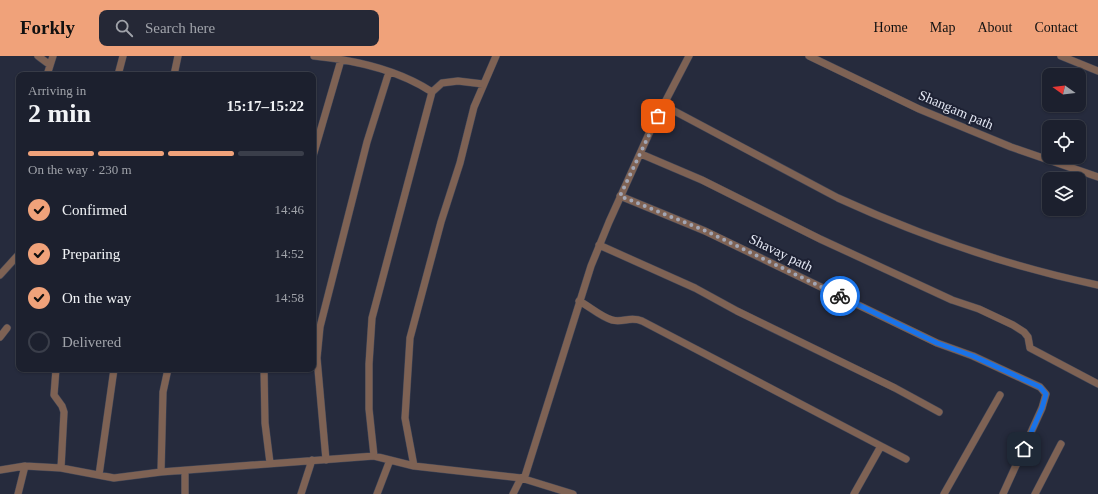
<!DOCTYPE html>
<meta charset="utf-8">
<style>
:root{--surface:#1c202e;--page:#252836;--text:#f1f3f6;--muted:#a0a3aa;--line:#3a3e4a;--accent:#f0a27a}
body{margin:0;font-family:"Times New Roman",serif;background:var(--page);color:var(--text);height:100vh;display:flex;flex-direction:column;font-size:15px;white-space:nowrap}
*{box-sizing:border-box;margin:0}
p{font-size:13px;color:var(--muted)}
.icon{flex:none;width:22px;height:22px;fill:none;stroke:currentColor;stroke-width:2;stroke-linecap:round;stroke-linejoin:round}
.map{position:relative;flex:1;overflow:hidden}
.panel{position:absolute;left:16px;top:16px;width:300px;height:300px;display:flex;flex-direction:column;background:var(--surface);border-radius:8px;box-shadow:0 1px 3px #0004,0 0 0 1px var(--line)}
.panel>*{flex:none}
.needle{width:26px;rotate:284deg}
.buttons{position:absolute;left:1042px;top:12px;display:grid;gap:8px}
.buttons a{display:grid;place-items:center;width:44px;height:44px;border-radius:8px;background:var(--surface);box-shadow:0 1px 3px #0004,0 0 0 1px var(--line);font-size:20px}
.pin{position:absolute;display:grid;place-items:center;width:34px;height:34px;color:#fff;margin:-17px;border-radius:8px;box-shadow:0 2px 6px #0006}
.courier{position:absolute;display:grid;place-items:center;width:40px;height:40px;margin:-20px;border:3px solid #1a73e8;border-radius:50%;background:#fff;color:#222;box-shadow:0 1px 5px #0007}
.overview em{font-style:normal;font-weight:700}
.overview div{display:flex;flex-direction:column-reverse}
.overview{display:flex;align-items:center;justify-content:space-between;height:68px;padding:0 12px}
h1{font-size:26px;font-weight:700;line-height:30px}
.bar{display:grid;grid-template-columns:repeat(4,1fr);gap:6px 4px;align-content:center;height:48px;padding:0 12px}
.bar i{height:5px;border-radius:3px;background:var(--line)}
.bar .current{background:var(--accent)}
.bar p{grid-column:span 4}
ol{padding:0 12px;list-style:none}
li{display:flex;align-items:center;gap:12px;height:44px}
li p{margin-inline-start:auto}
li .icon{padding:4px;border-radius:50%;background:var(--accent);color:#111;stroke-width:4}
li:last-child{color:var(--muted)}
li i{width:22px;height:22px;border:2px solid var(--line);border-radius:50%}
header{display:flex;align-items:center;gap:24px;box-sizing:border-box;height:56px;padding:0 20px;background:var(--accent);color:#111}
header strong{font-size:19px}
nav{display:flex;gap:22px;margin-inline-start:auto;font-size:14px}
.search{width:280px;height:36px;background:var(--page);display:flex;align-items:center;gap:10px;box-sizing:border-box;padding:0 14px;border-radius:8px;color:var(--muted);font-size:15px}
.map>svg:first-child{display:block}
</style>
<header>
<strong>Forkly</strong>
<div class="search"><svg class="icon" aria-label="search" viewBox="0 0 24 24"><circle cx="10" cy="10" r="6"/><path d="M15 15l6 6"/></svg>Search here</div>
<nav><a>Home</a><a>Map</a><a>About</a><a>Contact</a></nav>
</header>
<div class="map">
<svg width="1098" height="438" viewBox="0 0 1098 438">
<rect width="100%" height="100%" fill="#262b3d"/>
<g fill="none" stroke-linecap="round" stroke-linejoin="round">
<!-- street casing -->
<g stroke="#414657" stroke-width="8">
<path id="street" d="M 38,0 L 50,9
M 314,0 C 354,4 397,13 432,36
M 809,0 L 919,53 L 1011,91 L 1098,121
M 1061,0 L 1098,15
M 47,19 L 53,0
M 118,19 L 123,0
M 174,19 L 178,0
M 663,49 L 838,142 C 919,179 1011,211 1098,229
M 641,98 L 702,124 L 820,183 L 952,244 L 979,253 L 1013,269 L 1024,276 L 1028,281 L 1030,292 L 1098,328
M 313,100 L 341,4
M 620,140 L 705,175 L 937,287 L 973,300 L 1040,331 L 1046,338 L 1042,352 L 1003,438
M 599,189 L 695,232 L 737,255 L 895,332 L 939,356
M 0,219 L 19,198
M 579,245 C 589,250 601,261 612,264 C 623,267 630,260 642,265 L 881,390 L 854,438
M 0,281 L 7,272
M 56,313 L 54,339 L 62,350 L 64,356 L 61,412
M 264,313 L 265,367 L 270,407
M 881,390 L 906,403
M 374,400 L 369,353 L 369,308 L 372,262 L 432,36 L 442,27 L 458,25 L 483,28
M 326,404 L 317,302 L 320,271 L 367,86 L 389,16
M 414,410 L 405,362 L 410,282 L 441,166 L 460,107 L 474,51 L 496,0
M 0,414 L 25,410 L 61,412 L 114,422 L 161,416 L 374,400 L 414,410 L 521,422 L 573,438
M 161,416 L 163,336 L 168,313
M 99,419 L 114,313
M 18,438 L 25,410
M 185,438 L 185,415
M 301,438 L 312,404
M 377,438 L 390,404
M 513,438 L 521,422 L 525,420 L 591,210 L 609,166 L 652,71 L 689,0
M 944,438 L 1000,339
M 1035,438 L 1061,388"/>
</g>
<!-- street -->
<use href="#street" stroke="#7e6254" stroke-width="7"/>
</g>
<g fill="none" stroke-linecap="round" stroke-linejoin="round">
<!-- done -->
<path stroke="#a2a6b5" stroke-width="4" stroke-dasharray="0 7.2" d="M 658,60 L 620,140 L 706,175 L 840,240"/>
<!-- route -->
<path stroke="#1a73e8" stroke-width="5" d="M 840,240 L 937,287 L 973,300 L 1040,331 L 1046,338 L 1042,352 L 1024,393"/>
</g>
<g text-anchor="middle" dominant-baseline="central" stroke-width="4" stroke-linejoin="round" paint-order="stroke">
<!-- street labels -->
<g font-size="14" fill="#e5e9f5" stroke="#1d2133">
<text transform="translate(956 54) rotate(23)">Shangam path</text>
<text transform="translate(781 197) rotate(26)">Shavay path</text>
</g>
</g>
</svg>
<div class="buttons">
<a><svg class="needle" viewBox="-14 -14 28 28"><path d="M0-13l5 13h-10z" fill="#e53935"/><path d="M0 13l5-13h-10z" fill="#a0a3aa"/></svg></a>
<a><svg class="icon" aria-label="locate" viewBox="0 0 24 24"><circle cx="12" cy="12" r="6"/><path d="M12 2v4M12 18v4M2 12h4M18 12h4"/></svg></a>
<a><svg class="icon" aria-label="layers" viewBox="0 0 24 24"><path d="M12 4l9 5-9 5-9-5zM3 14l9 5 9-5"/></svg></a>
</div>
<div class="pin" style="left:658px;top:60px;background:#ea580c"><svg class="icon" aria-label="bag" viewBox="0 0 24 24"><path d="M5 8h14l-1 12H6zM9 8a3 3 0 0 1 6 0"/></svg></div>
<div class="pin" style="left:1024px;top:393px;background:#1f2937"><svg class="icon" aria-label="home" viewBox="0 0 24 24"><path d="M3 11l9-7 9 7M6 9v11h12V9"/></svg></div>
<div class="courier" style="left:840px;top:240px"><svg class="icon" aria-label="bike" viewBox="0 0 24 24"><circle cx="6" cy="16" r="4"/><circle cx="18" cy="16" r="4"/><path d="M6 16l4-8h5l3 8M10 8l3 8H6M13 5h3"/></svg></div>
<section class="panel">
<div class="overview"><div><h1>2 min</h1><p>Arriving in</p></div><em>15:17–15:22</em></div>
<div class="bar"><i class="current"></i><i class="current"></i><i class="current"></i><i></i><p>On the way · 230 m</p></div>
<ol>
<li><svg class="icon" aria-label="check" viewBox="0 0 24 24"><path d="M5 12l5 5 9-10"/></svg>Confirmed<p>14:46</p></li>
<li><svg class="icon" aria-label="check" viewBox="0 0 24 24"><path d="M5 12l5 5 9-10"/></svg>Preparing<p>14:52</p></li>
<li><svg class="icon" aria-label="check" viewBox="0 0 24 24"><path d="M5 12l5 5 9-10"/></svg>On the way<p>14:58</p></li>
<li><i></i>Delivered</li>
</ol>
</section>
</div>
